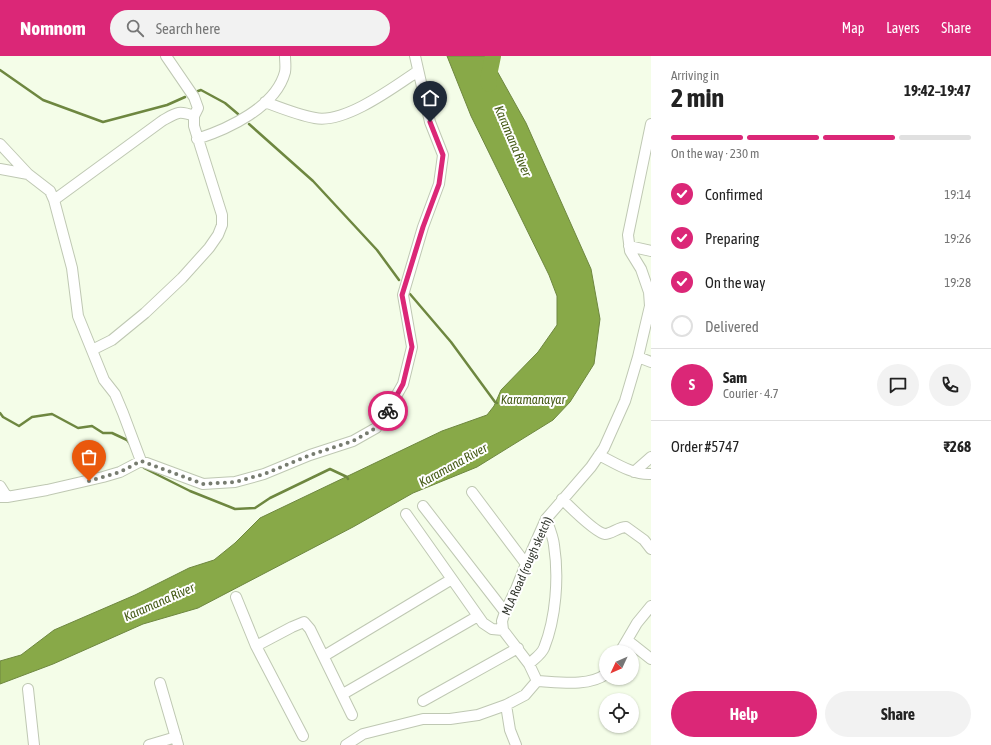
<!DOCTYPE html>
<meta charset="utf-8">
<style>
:root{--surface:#fff;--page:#f2f2f2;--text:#222;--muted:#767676;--line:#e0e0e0;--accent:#db2777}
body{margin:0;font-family:"Asap Condensed",sans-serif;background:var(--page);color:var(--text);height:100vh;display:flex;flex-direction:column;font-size:15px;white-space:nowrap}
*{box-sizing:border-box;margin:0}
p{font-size:13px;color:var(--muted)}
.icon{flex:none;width:22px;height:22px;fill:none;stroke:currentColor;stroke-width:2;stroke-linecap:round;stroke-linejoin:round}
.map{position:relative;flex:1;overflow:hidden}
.details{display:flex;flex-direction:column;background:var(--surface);width:340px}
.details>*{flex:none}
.needle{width:26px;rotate:226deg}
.buttons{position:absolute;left:599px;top:589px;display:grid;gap:8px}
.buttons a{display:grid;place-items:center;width:40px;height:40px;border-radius:50%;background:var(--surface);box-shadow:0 1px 3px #0004;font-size:20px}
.pin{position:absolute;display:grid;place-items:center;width:34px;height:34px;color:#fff;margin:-41px -17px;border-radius:50% 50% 50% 0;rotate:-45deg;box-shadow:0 0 4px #0007}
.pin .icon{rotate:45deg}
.courier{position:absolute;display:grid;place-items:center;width:40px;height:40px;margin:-20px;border:3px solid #db2777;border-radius:50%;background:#fff;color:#222;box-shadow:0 1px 5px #0007}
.head em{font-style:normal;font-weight:700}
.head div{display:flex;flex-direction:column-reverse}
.head{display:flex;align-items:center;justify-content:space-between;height:68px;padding:0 20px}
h1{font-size:26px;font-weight:700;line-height:30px}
.bar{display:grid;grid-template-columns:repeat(4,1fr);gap:6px 4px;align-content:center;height:48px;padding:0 20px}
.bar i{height:5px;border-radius:3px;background:var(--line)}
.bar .on{background:var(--accent)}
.bar p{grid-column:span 4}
.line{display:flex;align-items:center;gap:10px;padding:0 20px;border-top:1px solid var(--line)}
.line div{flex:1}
.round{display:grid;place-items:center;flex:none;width:42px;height:42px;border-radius:21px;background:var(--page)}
ol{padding:0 20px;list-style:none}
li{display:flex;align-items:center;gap:12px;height:44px}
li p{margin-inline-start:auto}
li .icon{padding:4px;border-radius:50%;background:var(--accent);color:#fff;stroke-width:4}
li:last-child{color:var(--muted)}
li i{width:22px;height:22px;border:2px solid var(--line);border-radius:50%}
.cta{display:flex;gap:8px;margin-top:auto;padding:8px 20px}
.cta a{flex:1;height:46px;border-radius:24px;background:var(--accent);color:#fff;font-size:16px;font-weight:700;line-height:46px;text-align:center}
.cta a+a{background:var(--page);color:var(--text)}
header{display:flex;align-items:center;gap:24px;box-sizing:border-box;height:56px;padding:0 20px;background:var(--accent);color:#fff}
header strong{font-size:19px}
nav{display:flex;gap:22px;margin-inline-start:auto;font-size:14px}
.search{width:280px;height:36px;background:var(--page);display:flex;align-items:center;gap:10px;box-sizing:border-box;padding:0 14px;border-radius:22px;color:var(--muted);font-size:15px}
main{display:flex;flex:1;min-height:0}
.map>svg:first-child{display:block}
</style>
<header>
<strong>Nomnom</strong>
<div class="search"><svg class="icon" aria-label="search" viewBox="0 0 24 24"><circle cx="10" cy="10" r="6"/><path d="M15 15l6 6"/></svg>Search here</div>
<nav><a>Map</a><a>Layers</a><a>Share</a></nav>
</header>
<main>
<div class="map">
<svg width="651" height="689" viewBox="0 0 651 689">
<rect width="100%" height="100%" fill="#f4fde8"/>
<!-- water -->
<path fill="#88a948" stroke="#6e8740" d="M 447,0 L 490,0 L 492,6 L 526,67 L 591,213 L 600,263 L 594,308 L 570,346 L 553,364 L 477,411 L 413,437 L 353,471 L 198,552 L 143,568 L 53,608 L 0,628 L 0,605 L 21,599 L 54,574 L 135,539 L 189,512 L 214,504 L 235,487 L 260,462 L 442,375 L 487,359 L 494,350 L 501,334 L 538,296 L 557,269 L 557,240 L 549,219 L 471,60 Z"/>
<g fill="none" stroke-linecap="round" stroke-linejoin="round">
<!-- stream -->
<path stroke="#6e8740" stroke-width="2.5" d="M 0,14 L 43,44 L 103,66 L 167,49 L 185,41
M 198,35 L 201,34 L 225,47 L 238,58
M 249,68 L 313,125 L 377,194 L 399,224
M 410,238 L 451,286 L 495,346 L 497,347
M 0,357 L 3,361 L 19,370 L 32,361 L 52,358 L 78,372 L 92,370 L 103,377 L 112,377 L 127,384 L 130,388
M 144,412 L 190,435 L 235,453 L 255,452 L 270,442 L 330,413 L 347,421 L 348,423"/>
<!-- river -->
<path stroke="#88a948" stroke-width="16" d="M 489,28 L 488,24 L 493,0"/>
<!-- minor casing -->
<g stroke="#bfc8b3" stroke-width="12">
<path id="minor" d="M 265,46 C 281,52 298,59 315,62 C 345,68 394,31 418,15
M 197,83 C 228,73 276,51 285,16 C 286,11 285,5 285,0
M 0,88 L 28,118
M 0,113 L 28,118 L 50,135 L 54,144 L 72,212 L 78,260 L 104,324 L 115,338 L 123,357 L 141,405
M 54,144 L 162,65 C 176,57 178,54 194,60
M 629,190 L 651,195
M 92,294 L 112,284 L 145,257 L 182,222 L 209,192 L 218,179 L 222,169 L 222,159 L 194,70 L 194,60 L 198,52 L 194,41 L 166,0
M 638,301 L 651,306
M 599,399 C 615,407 633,419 651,418
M 634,416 L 651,401
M 0,430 L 7,441
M 472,436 L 526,508
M 0,441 L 7,441 L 47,434 L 103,421 L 120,416 L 141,405 L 203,428 L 235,426 L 264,418 L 310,399 L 353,385 L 376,372 L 386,358 L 403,328 L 412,291 L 403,239 L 423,171 L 439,128 L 443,99 L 430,66 L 415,0
M 562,443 C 570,451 596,477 605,478 C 611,478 619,471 626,471 L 644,484 L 651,493
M 423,450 L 505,556
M 406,458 L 483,567 L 492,573 L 503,574
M 236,541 L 256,590 L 303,680
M 627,584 L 651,603
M 256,590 L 292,571 L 304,566 L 310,573 L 352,659
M 620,596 L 637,567 L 651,550
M 324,600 L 452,523
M 529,608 C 534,603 541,599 544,592 C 556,562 559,521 554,489 C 553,480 549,471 546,463
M 537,625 C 558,626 589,631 606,618
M 160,627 L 178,689
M 28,633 L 34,689
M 343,638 L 478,560
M 423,645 L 518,592
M 506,649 L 510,674 L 516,689
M 149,689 L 176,681
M 346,689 L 363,678 L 423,663 L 450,663 L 478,659 L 506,649 L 525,639 L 537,625 L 529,608 L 503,574 L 502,565 L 505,556 L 516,533 L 526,508 L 546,463 L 591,411 L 604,392 L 625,345 L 638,301 L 650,250 L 649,236 L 641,213 L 630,195 L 628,179 L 651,68"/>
</g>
<!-- minor -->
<use href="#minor" stroke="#fff" stroke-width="10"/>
</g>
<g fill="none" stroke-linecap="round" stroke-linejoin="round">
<!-- done -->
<path stroke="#777c70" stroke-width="4" stroke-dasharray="0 7.2" d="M 89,425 L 120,416 L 141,405 L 203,428 L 235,426 L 264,418 L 310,399 L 353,385 L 376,372 L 388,355"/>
<!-- route -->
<path stroke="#db2777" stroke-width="5" d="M 388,355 L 403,328 L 412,291 L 402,239 L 423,171 L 439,128 L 443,99 L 430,66"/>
</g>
<g text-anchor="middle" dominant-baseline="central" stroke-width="4" stroke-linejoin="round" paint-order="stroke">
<!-- street labels -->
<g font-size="12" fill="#33372f" stroke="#fff">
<text transform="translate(527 510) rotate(-66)">MLA Road (rough sketch)</text>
</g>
<!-- water labels -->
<g font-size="13" font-style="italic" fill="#475c18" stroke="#fff">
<text transform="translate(513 85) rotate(67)">Karamana River</text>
<text x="533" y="343">Karamanayar</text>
<text transform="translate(453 409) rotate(-29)">Karamana River</text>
<text transform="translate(159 546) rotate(-24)">Karamana River</text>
</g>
</g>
</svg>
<div class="buttons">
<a><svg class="needle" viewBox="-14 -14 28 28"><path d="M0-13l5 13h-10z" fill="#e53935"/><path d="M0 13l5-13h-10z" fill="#767676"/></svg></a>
<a><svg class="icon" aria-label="locate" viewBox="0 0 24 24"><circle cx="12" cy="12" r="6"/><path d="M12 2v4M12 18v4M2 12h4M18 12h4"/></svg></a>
</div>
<div class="pin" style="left:89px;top:425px;background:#ea580c"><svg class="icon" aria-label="bag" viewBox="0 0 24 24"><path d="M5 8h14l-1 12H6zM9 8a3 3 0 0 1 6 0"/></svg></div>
<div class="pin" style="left:430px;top:66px;background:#1f2937"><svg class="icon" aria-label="home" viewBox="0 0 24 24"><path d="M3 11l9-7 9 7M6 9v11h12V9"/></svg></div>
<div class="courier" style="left:388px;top:355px"><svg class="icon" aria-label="bike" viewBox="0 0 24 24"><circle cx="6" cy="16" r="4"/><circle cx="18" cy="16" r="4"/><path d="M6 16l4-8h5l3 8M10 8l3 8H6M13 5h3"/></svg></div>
</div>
<section class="details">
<div class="head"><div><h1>2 min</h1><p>Arriving in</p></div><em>19:42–19:47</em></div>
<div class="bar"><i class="on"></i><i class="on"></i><i class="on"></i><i></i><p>On the way · 230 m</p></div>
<ol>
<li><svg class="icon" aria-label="check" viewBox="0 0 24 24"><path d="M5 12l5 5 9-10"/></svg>Confirmed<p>19:14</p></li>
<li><svg class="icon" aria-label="check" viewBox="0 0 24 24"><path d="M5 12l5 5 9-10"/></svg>Preparing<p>19:26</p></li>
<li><svg class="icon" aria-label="check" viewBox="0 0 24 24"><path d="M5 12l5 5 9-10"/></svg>On the way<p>19:28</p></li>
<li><i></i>Delivered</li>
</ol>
<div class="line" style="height:72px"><b class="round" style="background:var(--accent);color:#fff">S</b><div><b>Sam</b><p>Courier · 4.7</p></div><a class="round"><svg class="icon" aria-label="chat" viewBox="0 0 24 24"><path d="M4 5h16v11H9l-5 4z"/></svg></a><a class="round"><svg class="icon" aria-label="phone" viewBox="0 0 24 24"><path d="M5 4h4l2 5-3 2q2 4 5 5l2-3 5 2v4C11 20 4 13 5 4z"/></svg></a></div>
<div class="line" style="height:52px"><div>Order #5747</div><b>₹268</b></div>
<div class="cta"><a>Help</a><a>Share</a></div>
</section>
</main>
